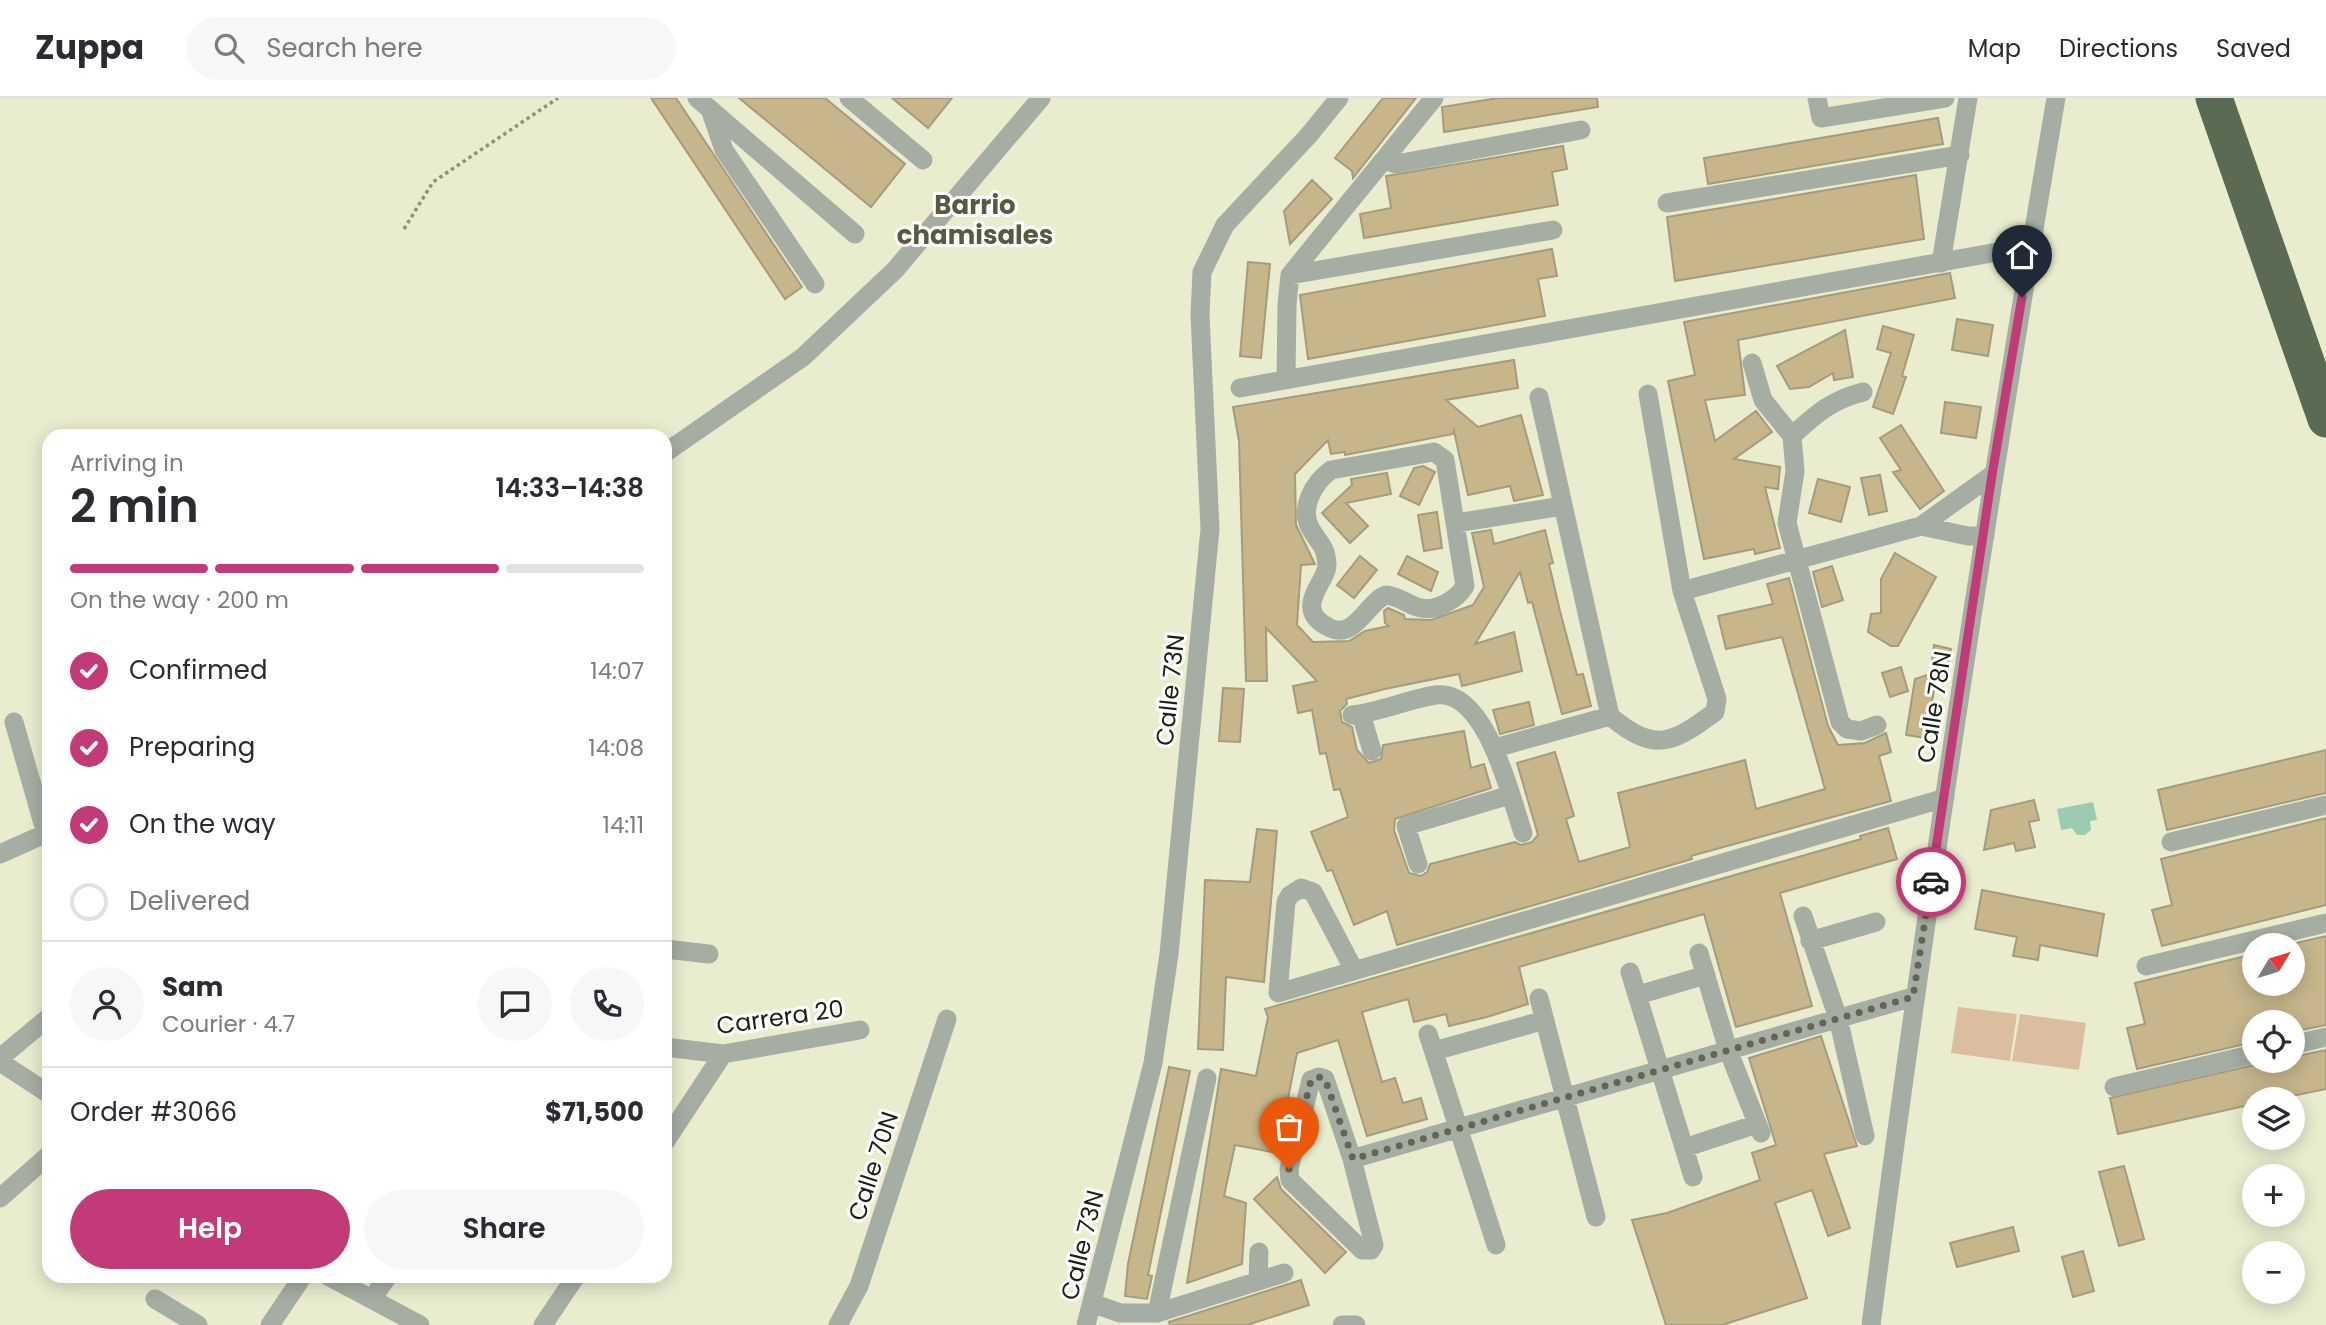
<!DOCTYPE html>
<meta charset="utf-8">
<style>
:root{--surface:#fff;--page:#f7f7f7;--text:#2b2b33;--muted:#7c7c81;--line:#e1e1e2;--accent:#c23a78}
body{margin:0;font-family:Poppins,sans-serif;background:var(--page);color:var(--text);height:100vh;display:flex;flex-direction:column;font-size:26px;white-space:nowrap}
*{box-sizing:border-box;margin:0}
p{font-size:23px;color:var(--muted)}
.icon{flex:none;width:38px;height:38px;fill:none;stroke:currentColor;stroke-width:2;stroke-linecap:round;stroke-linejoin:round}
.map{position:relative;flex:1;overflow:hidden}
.side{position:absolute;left:42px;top:331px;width:630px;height:854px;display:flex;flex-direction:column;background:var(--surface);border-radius:21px;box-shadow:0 4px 18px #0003}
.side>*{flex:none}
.needle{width:46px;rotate:52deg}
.tools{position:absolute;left:2242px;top:835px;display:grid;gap:14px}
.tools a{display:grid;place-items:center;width:63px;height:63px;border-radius:50%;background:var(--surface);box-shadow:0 4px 18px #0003;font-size:35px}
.pin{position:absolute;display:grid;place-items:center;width:60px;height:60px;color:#fff;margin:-72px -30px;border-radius:50% 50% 50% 0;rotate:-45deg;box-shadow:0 0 7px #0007}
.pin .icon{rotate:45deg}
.courier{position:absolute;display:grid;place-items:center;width:70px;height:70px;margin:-35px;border:5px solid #c23a78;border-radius:50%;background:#fff;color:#222;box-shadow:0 2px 9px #0007}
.overview em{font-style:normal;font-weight:600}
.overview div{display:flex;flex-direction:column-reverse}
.overview{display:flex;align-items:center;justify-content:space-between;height:119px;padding:0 28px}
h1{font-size:46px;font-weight:600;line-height:52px}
.bar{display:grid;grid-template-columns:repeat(4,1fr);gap:10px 7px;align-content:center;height:84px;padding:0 28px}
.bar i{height:9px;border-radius:5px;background:var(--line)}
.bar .active{background:var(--accent)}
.bar p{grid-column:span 4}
.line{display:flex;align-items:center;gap:18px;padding:0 28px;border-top:2px solid var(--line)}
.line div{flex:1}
.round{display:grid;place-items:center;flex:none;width:74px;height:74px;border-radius:37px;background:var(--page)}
ol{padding:0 28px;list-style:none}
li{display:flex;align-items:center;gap:21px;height:77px}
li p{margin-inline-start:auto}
li .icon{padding:7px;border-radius:50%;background:var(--accent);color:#fff;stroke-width:4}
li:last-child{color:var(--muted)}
li i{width:38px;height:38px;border:4px solid var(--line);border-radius:50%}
.primary-button{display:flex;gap:14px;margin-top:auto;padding:14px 28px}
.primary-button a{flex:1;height:80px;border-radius:42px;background:var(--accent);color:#fff;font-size:28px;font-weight:600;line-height:80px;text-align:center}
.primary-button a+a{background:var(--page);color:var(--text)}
header{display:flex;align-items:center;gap:42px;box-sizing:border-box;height:98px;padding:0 35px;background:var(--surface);border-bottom:2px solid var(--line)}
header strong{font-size:33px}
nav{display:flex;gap:38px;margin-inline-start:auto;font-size:24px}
.search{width:490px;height:63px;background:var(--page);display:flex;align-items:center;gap:18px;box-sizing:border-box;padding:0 24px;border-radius:38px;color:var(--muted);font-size:26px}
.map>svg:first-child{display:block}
</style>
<header>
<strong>Zuppa</strong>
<div class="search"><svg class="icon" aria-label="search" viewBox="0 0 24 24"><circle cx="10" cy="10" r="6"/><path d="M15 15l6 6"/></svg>Search here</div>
<nav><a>Map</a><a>Directions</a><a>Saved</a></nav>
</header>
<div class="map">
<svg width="2326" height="1227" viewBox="0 0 2326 1227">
<rect width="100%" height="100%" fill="#e9edce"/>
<!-- green -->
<path fill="#dbbd9f" d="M 1958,909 L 2017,916 L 2010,963 L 1951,955 Z
M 2020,916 L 2086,925 L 2079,972 L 2012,963 Z"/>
<!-- water -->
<path fill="#9dcbb1" d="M 2093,704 L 2097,722 L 2090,723 L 2091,732 L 2085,737 L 2077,737 L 2072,730 L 2061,732 L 2057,711 Z"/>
<!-- building -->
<path fill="#c6b68a" stroke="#a59b7f" stroke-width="2" d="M 651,0 L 676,0 L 802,189 L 785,201 Z
M 739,0 L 825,0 L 905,66 L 871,109 Z
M 892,0 L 952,0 L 928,30 Z
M 1383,0 L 1416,0 L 1353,80 L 1352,73 L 1335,60 Z
M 1498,0 L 1597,0 L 1598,9 L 1444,34 L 1442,9 Z
M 1938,20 L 1943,46 L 1708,86 L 1704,60 Z
M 1563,48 L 1567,71 L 1552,74 L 1558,107 L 1364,140 L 1360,116 L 1391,110 L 1386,78 Z
M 1916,77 L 1924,141 L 1675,183 L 1667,119 Z
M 1312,82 L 1332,101 L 1290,146 L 1284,113 Z
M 1552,151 L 1557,178 L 1538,181 L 1545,218 L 1308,261 L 1300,197 Z
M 1248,164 L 1270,166 L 1261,260 L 1240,258 Z
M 1950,175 L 1955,200 L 1738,242 L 1745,297 L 1705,302 L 1715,343 L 1756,313 L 1772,334 L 1734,361 L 1780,369 L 1778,391 L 1765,389 L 1780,450 L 1755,456 L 1754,451 L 1704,461 L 1668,283 L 1695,277 L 1684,224 Z
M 1957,221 L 1993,227 L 1988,258 L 1952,252 Z
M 1883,228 L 1914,237 L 1902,278 L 1906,279 L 1893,316 L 1873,309 L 1891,255 L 1877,251 Z
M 1845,232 L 1853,279 L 1834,282 L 1833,275 L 1809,289 L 1790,291 L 1777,268 Z
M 1514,262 L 1518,290 L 1446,302 L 1478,329 L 1521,317 L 1543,397 L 1514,403 L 1510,388 L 1468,397 L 1454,333 L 1453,336 L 1345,357 L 1345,354 L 1331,356 L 1328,342 L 1295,376 L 1296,427 L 1315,466 L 1301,467 L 1297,527 L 1313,544 L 1349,543 L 1365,533 L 1389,528 L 1385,525 L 1384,513 L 1388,510 L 1404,517 L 1405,521 L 1431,522 L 1473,507 L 1484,489 L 1472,435 L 1491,432 L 1494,446 L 1545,432 L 1553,465 L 1549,466 L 1560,513 L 1577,577 L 1583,576 L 1591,608 L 1562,616 L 1532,504 L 1528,505 L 1520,474 L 1475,546 L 1514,534 L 1522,573 L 1462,588 L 1459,576 L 1385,591 L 1346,601 L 1347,606 L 1340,613 L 1342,624 L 1352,629 L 1357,652 L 1369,665 L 1381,661 L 1383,647 L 1464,633 L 1471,670 L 1484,666 L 1491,690 L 1395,721 L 1394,732 L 1409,775 L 1421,778 L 1427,774 L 1430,766 L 1515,744 L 1521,747 L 1532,744 L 1538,737 L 1517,665 L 1555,654 L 1574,718 L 1566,721 L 1579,764 L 1630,749 L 1618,695 L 1745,662 L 1756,711 L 1825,691 L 1782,539 L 1726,551 L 1718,518 L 1773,506 L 1767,486 L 1789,480 L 1828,628 L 1838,647 L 1865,645 L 1886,635 L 1891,654 L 1879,658 L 1891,703 L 1691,758 L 1692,761 L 1397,847 L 1387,813 L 1354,827 L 1332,772 L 1327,773 L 1311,734 L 1348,719 L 1340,691 L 1334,692 L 1326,655 L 1320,656 L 1312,612 L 1298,615 L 1293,588 L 1317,583 L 1266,530 L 1267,583 L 1246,583 L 1239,343 L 1233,309 Z
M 1945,304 L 1981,309 L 1976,340 L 1941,335 Z
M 1901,327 L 1944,393 L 1920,411 L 1893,374 L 1901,372 L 1880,340 Z
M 1423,368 L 1435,374 L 1419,407 L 1400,398 L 1414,370 Z
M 1387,375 L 1391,396 L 1346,405 L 1368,428 L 1350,445 L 1322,415 L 1352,387 L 1351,381 Z
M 1880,377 L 1887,413 L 1869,417 L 1861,380 Z
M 1818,381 L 1850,389 L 1841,424 L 1809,415 Z
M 1437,414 L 1442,450 L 1424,453 L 1418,417 Z
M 1895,455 L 1936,479 L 1898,548 L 1891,548 L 1868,534 L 1871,516 L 1881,515 L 1881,481 Z
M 1360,458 L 1377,472 L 1354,500 L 1337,487 Z
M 1407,458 L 1438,474 L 1431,493 L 1398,476 Z
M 1832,468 L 1843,502 L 1822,509 L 1813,474 Z
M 1934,547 L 1951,551 L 1944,582 L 1935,586 L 1926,640 L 1906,637 L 1915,581 L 1930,576 Z
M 1901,569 L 1908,593 L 1890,599 L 1882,575 Z
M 1223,590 L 1244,591 L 1240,644 L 1219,643 Z
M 1529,604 L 1534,627 L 1500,636 L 1493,612 Z
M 2326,652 L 2326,695 L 2167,732 L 2158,692 Z
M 2034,702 L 2039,722 L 2029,724 L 2035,749 L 2016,753 L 2014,745 L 1984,752 L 1991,712 Z
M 2326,720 L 2326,807 L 2162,848 L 2152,812 L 2172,807 L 2161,761 Z
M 1888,730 L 1897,761 L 1780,795 L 1812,908 L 1736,929 L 1704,816 L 1519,869 L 1528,906 L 1487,919 L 1449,928 L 1446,916 L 1414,924 L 1408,901 L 1362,914 L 1382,984 L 1395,980 L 1403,1005 L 1421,1000 L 1427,1021 L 1367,1038 L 1338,942 L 1297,955 L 1277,1055 L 1235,1047 L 1224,1098 L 1246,1105 L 1242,1166 L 1187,1185 L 1221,971 L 1256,978 L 1268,919 L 1265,911 L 1861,741 L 1860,738 Z
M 1257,731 L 1277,733 L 1264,884 L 1226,879 L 1223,952 L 1198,951 L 1205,782 L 1250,784 Z
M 1982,792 L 2104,816 L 2097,858 L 2040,847 L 2038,862 L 2013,858 L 2017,839 L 1975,831 Z
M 2326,838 L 2326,927 L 2292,934 L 2292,924 L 2254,924 L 2254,944 L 2137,971 L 2127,930 L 2145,926 L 2135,885 L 2254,856 L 2254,886 L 2292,886 L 2292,846 Z
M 1821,938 L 1857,1048 L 1824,1056 L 1850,1130 L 1828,1138 L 1812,1092 L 1775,1105 L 1807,1200 L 1722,1227 L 1666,1227 L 1632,1122 L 1667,1115 L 1760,1082 L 1752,1055 L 1776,1047 L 1749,960 Z
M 2326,952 L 2326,991 L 2278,1001 L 2254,1001 L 2254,1006 L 2118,1036 L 2110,1000 L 2276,962 L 2292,962 L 2292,959 Z
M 1169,969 L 1190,973 L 1148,1177 L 1152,1178 L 1147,1201 L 1125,1198 L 1128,1166 Z
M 2124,1068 L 2144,1141 L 2119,1148 L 2099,1074 Z
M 1277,1079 L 1281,1091 L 1346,1154 L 1325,1175 L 1254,1101 Z
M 2013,1129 L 2019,1153 L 1957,1169 L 1950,1145 Z
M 2083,1153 L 2094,1193 L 2073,1199 L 2062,1159 Z
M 1301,1182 L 1309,1207 L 1247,1227 L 1170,1227 L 1169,1224 Z"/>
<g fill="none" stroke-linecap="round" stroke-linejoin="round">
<!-- path -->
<path stroke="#8e917b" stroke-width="3.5" stroke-dasharray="3.5 3.5" stroke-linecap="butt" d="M 404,131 L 433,84 L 558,0"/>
<!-- street -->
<path stroke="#a6aea3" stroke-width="19" d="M 697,0 L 855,136
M 849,0 L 923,62
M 1817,0 L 1821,20 L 1945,0
M 711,14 L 724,52 L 815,186
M 1385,62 L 1396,66 L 1581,32
M 1667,105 L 1960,57
M 1941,165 L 1968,0
M 1290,177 L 1553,132
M 1752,265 L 1763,302 L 1792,338 L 1795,373 L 1787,425 L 1840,624 L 1847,631 L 1861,633 L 1877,627
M 1286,282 L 1287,206 L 1290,177 L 1434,0
M 1240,290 L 2031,148
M 1539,299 L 1610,618 C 1655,656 1673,645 1715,614 L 1717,601 L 1682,493 L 1648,296
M 1792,338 C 1815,317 1831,302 1863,294
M 1434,354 L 1445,362 L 1465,488 C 1457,502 1434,515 1417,509 C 1406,505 1398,498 1386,497 C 1367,504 1355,542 1330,530 C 1290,511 1328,484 1327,466 C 1326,449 1320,446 1312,433 C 1298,412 1313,385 1331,372 Z
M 665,355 L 803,259 L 895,172 L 1041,0
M 1456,425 L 1563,408
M 1921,428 L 1968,438 L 1985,438
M 1682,493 L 1921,428 L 1992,377
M 1361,616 L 1372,653
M 1352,617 C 1381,614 1408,601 1436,597 C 1486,590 1511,700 1523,735
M 14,624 L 46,736
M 1495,650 L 1610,618
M 2171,744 L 2326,707
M 0,756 L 49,734
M 1418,766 L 1406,728 L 1510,697
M 1803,818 L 1838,920 L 1865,1038
M 1810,843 L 1876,824
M 665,851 L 709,856
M 1699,855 L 1728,952 L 1761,1035
M 2146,868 L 2326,825
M 1354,872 L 1313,794 L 1301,790 L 1290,797 L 1286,804 L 1278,895 L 1945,700
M 1630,874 L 1693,1079
M 1638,897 L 1706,877
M 1539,900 L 1596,1119
M 1428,936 L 1496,1147
M 2292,947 L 2326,939
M 665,949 L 723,956 L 860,932
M 1434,953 L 1545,922
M 0,960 L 49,919
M 0,964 L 49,996
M 1319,979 L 1325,981 L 1352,1061 L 1374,1147 L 1371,1152 L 1362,1152 L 1290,1082 L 1289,1071 L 1311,982 Z
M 2114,989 L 2254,956
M 665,1044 L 723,956
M 1684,1050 L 1757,1026
M 1352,1061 L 1913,899
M 0,1100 L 49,1057
M 328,1178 L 420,1227
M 1258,1183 L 1259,1154
M 155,1201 L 198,1227
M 372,1201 L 388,1178
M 1092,1205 L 1120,1215 L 1157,1215 L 1284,1175
M 1157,1215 L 1207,980
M 270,1227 L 303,1178
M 543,1227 L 576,1178
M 838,1227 L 859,1188 L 947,921
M 1086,1227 L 1153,965 L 1169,856 L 1210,431 L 1200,217 L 1202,174 L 1225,127 L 1309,37 L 1339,0
M 1342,1227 L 1356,1227
M 1871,1227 C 1924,817 1987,408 2056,0"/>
<!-- highway -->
<path stroke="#5a6a53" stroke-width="37" d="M 2214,0 L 2326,321"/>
</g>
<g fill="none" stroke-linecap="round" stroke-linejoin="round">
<!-- done -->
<path stroke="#646654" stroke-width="7" stroke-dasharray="0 12.6" d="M 1289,1071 L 1311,982 L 1319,979 L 1325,981 L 1353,1061 L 1913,899 L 1931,784"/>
<!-- route -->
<path stroke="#c23a78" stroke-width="9" d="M 1931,784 L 1992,377 L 2022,199"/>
</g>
<g text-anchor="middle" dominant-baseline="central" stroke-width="6" stroke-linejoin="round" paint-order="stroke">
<!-- street labels -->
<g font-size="24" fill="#1d1e13" stroke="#fff">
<text transform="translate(1170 592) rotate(-84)">Calle 73N</text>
<text transform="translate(1934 609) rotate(-81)">Calle 78N</text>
<text transform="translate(780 919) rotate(-8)">Carrera 20</text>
<text transform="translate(873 1068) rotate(-72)">Calle 70N</text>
<text transform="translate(1082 1147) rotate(-76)">Calle 73N</text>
</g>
<!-- neighbourhood labels -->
<g font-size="26" font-weight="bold" fill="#575a40" stroke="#fff">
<text x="975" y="107">Barrio<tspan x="975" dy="30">chamisales</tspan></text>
</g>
</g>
</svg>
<div class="tools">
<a><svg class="needle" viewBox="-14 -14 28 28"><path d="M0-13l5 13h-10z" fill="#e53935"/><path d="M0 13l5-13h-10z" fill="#7c7c81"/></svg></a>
<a><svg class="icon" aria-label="locate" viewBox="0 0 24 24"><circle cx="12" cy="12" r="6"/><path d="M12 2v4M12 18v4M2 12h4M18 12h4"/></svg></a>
<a><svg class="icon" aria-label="layers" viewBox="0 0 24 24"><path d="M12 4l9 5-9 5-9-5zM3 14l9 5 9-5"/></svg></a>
<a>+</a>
<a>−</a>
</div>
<div class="pin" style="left:1289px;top:1071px;background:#ea580c"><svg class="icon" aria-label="bag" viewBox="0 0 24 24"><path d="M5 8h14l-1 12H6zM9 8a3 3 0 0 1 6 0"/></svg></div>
<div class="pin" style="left:2022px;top:199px;background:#1f2937"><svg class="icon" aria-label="home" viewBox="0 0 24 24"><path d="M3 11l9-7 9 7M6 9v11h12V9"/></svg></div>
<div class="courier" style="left:1931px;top:784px"><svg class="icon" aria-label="car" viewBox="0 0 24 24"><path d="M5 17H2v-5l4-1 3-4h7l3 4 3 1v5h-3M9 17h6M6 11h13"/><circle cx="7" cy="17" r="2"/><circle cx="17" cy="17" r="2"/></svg></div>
<section class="side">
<div class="overview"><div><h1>2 min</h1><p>Arriving in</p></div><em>14:33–14:38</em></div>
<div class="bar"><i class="active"></i><i class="active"></i><i class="active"></i><i></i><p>On the way · 200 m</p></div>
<ol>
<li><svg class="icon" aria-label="check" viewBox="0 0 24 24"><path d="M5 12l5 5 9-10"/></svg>Confirmed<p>14:07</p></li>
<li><svg class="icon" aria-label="check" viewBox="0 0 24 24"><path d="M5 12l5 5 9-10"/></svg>Preparing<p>14:08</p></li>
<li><svg class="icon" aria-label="check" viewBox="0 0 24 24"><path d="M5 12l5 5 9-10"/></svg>On the way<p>14:11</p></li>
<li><i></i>Delivered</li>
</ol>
<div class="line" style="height:126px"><a class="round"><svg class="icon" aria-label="person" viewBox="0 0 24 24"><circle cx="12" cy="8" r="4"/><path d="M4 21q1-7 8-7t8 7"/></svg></a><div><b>Sam</b><p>Courier · 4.7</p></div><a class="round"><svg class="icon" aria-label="chat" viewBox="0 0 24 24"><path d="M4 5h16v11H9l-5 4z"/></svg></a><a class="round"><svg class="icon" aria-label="phone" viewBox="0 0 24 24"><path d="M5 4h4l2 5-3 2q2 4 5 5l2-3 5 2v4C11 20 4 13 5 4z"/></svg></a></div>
<div class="line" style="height:91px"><div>Order #3066</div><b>$71,500</b></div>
<div class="primary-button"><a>Help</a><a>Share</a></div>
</section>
</div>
